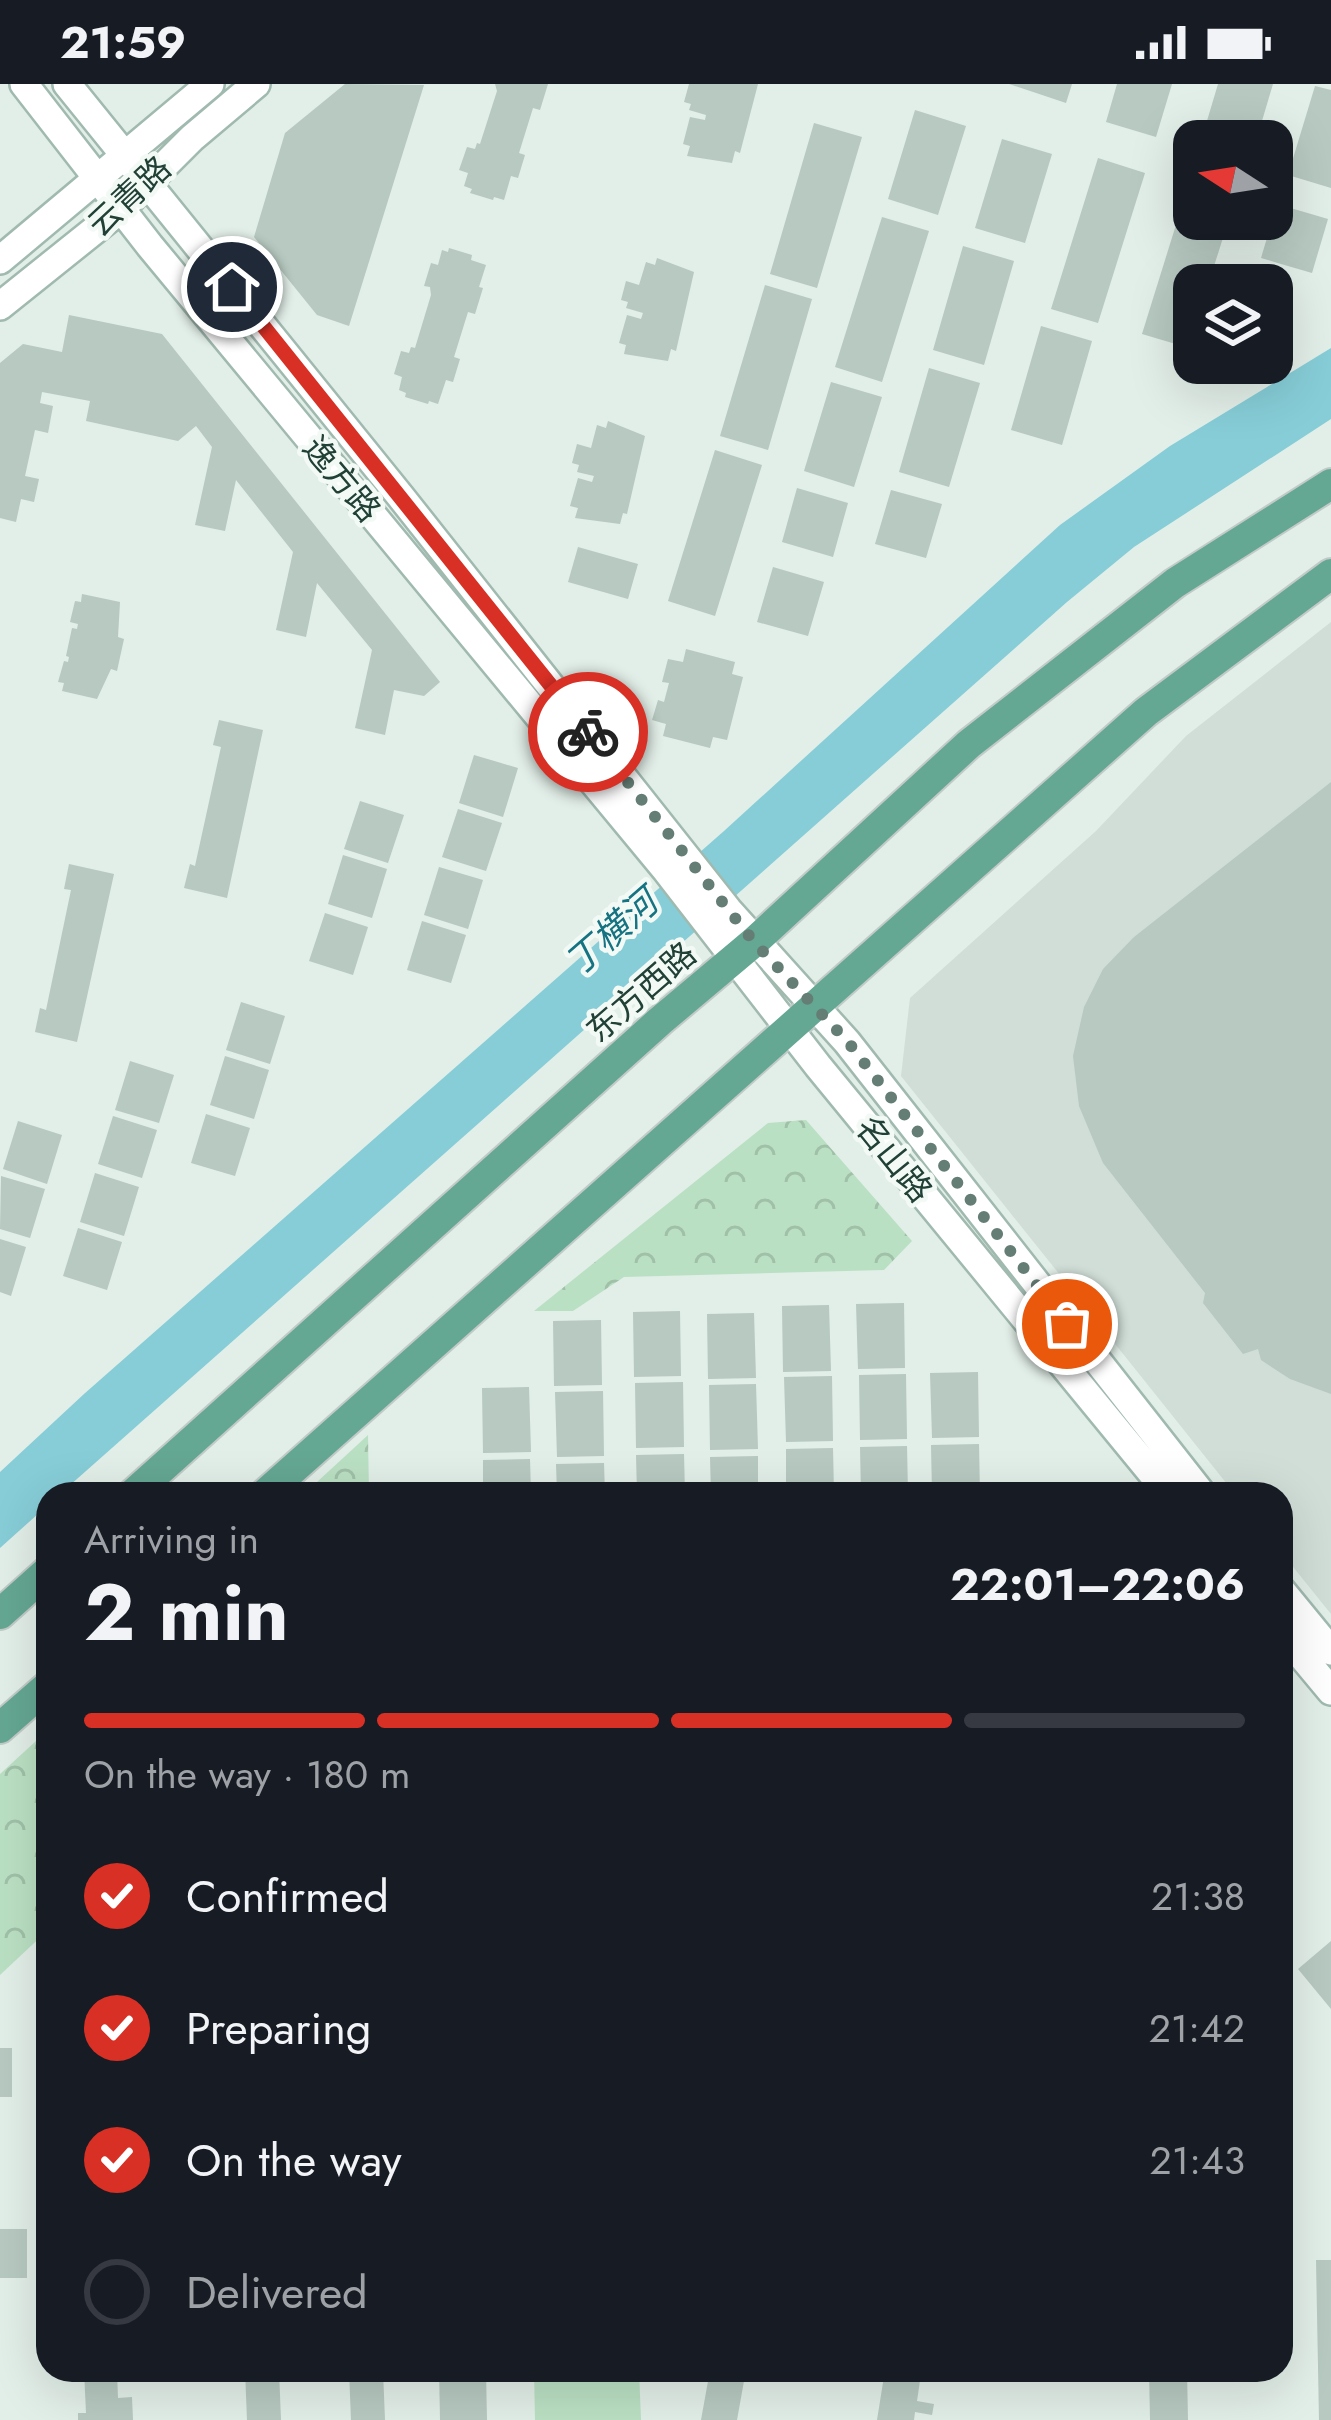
<!DOCTYPE html>
<meta charset="utf-8">
<style>
:root{--surface:#171b24;--page:#20242c;--text:#f1f3f6;--muted:#9ea1a6;--line:#363941;--accent:#d93025}
body{margin:0;font-family:Jost,"Noto Sans SC",sans-serif;background:var(--page);color:var(--text);height:100vh;display:flex;flex-direction:column;font-size:45px;white-space:nowrap}
*{box-sizing:border-box;margin:0}
p{font-size:39px;color:var(--muted)}
.icon{flex:none;width:66px;height:66px;fill:none;stroke:currentColor;stroke-width:2;stroke-linecap:round;stroke-linejoin:round}
.map{position:relative;flex:1;overflow:hidden}
.drawer{position:absolute;left:36px;top:1398px;width:1257px;height:900px;display:flex;flex-direction:column;background:var(--surface);border-radius:36px;box-shadow:0 12px 48px #0002}
.drawer>*{flex:none}
.needle{width:78px;rotate:282deg}
.tools{position:absolute;left:1173px;top:36px;display:grid;gap:24px}
.tools a{display:grid;place-items:center;width:120px;height:120px;border-radius:24px;background:var(--surface);box-shadow:0 12px 48px #0002;font-size:60px}
.pin{position:absolute;display:grid;place-items:center;width:102px;height:102px;color:#fff;margin:-51px;border:6px solid #fff;border-radius:50%;box-shadow:0 3px 12px #0007}
.courier{position:absolute;display:grid;place-items:center;width:120px;height:120px;margin:-60px;border:9px solid #d93025;border-radius:50%;background:#fff;color:#222;box-shadow:0 3px 15px #0007}
.summary em{font-style:normal;font-weight:700}
.summary div{display:flex;flex-direction:column-reverse}
.summary{display:flex;align-items:center;justify-content:space-between;height:204px;padding:0 48px}
h1{font-size:78px;font-weight:700;line-height:90px}
.bar{display:grid;grid-template-columns:repeat(4,1fr);gap:18px 12px;align-content:center;height:144px;padding:0 48px}
.bar i{height:15px;border-radius:9px;background:var(--line)}
.bar .on{background:var(--accent)}
.bar p{grid-column:span 4}
ol{padding:0 48px;list-style:none}
li{display:flex;align-items:center;gap:36px;height:132px}
li p{margin-inline-start:auto}
li .icon{padding:12px;border-radius:50%;background:var(--accent);color:#fff;stroke-width:4}
li:last-child{color:var(--muted)}
li i{width:66px;height:66px;border:6px solid var(--line);border-radius:50%}
.status{display:flex;justify-content:space-between;align-items:center;height:84px;padding:0 60px;background:var(--surface);direction:ltr}
.status svg{height:33px;fill:currentColor}
.map>svg:first-child{display:block}
</style>
<div class="status"><b>21:59</b><svg viewBox="0 0 49 12"><path d="M0 12V9h3v3zM5 12V6h3v6zM10 12V3h3v9zM15 12V0h3v12zM26 1h20v11H26zM47 4h2v5h-2z"/></svg></div>
<div class="map">
<svg width="1331" height="2336" viewBox="0 0 1331 2336">
<defs>
<pattern id="park-crowns" width="20" height="18" patternUnits="userSpaceOnUse" patternTransform="scale(3)"><rect width="20" height="18" fill="#bae0c3"/><path d="M2 6a3 3 0 1 1 6 0M12 15a3 3 0 1 1 6 0" fill="none" stroke="#a0c1a8"/></pattern>
</defs>
<rect width="100%" height="100%" fill="#e2eee8"/>
<!-- built -->
<path fill="#d0ded7" d="M 1331,538 L 1331,1530 L 1281,1468 L 1281,1410 L 1235,1410 L 901,992 L 910,914 L 1096,747 L 1186,652 Z"/>
<!-- park -->
<path fill="url(#park-crowns)" d="M 806,1036 L 912,1157 L 884,1186 L 624,1193 L 573,1227 L 534,1227 L 768,1039 Z
M 368,1351 L 369,1410 L 304,1410 Z
M 48,1646 L 48,1846 L 0,1891 L 0,1690 Z"/>
<!-- garden -->
<path fill="#bae0c3" d="M 534,2286 L 639,2286 L 641,2336 L 535,2336 Z"/>
<!-- water -->
<path fill="#86cdd7" d="M 1331,264 L 1331,335 L 1134,463 L 1067,518 L 60,1410 L 48,1410 L 48,1421 L 0,1464 L 0,1388 L 84,1310 L 724,747 L 1060,441 L 1170,362 Z"/>
<!-- building -->
<path fill="#b7c9c1" d="M 345,0 L 424,1 L 349,242 L 317,231 L 254,153 L 285,49 Z
M 495,0 L 548,0 L 540,26 L 533,24 L 519,69 L 525,71 L 518,94 L 511,92 L 504,116 L 494,113 L 493,116 L 470,109 L 472,105 L 464,102 L 468,89 L 459,86 L 467,63 L 475,65 L 477,59 L 480,60 L 497,7 Z
M 689,0 L 758,0 L 740,69 L 735,67 L 732,79 L 687,72 L 690,62 L 683,60 L 690,33 L 705,36 L 706,31 L 689,26 L 691,20 L 684,18 Z
M 1009,0 L 1072,0 L 1066,19 Z
M 1117,0 L 1172,0 L 1156,53 L 1106,38 Z
M 1218,0 L 1273,0 L 1256,57 L 1201,57 Z
M 1315,2 L 1331,6 L 1331,104 L 1288,91 Z
M 915,26 L 966,42 L 938,131 L 888,115 Z
M 814,39 L 862,53 L 817,204 L 770,190 Z
M 1002,55 L 1052,70 L 1025,159 L 975,144 Z
M 1098,74 L 1145,89 L 1098,239 L 1051,225 Z
M 1189,99 L 1194,101 L 1194,135 L 1229,135 L 1208,201 L 1194,201 L 1194,247 L 1189,264 L 1142,250 Z
M 1277,120 L 1328,135 L 1312,189 L 1261,174 Z
M 882,133 L 929,147 L 882,298 L 835,283 Z
M 963,162 L 1014,177 L 984,281 L 933,266 Z
M 449,164 L 472,171 L 471,176 L 486,181 L 479,203 L 483,204 L 475,230 L 468,228 L 454,273 L 460,275 L 453,298 L 446,296 L 438,320 L 429,317 L 428,320 L 405,313 L 406,309 L 399,306 L 402,293 L 394,290 L 401,267 L 409,269 L 411,263 L 415,264 L 431,211 L 430,203 L 424,202 L 431,179 L 438,181 L 442,166 L 448,168 Z
M 657,174 L 694,188 L 676,267 L 671,265 L 668,277 L 624,270 L 626,261 L 619,259 L 627,231 L 641,235 L 643,229 L 626,224 L 628,218 L 621,216 L 626,197 L 639,201 L 646,178 L 655,181 Z
M 765,201 L 812,215 L 768,366 L 720,352 Z
M 69,231 L 162,250 L 440,598 L 424,612 L 394,606 L 385,651 L 355,644 L 372,566 L 317,499 L 306,553 L 276,546 L 293,468 L 236,396 L 225,447 L 195,441 L 212,363 L 196,342 L 178,357 L 86,337 L 90,317 L 42,308 L 40,319 L 53,322 L 48,349 L 35,346 L 25,392 L 39,395 L 34,418 L 21,415 L 16,438 L 0,434 L 0,279 L 23,260 L 62,268 Z
M 1041,242 L 1092,257 L 1062,361 L 1011,346 Z
M 929,284 L 980,299 L 949,403 L 899,388 Z
M 831,298 L 882,313 L 854,403 L 804,387 Z
M 608,337 L 645,352 L 627,430 L 623,429 L 620,440 L 575,434 L 578,424 L 570,422 L 578,394 L 592,398 L 594,392 L 577,388 L 579,381 L 572,379 L 577,360 L 591,364 L 597,341 L 606,344 Z
M 715,366 L 762,381 L 715,532 L 668,517 Z
M 797,404 L 848,419 L 833,473 L 782,458 Z
M 891,406 L 942,420 L 926,474 L 875,460 Z
M 578,463 L 638,480 L 628,515 L 568,498 Z
M 773,483 L 824,498 L 808,552 L 757,538 Z
M 82,510 L 120,518 L 118,553 L 124,555 L 117,587 L 111,585 L 97,615 L 62,607 L 64,599 L 58,598 L 64,577 L 68,578 L 69,573 L 66,572 L 72,544 L 77,545 L 78,540 L 70,538 L 75,517 L 81,518 Z
M 686,565 L 735,578 L 732,590 L 743,593 L 727,656 L 713,653 L 710,664 L 663,652 L 666,640 L 652,636 L 658,616 L 664,618 L 669,599 L 662,598 L 668,575 L 683,578 Z
M 219,636 L 263,646 L 227,814 L 184,804 L 190,780 L 195,782 L 221,663 L 213,661 Z
M 474,671 L 518,684 L 503,733 L 459,719 Z
M 1331,698 L 1331,1310 L 1290,1295 L 1261,1276 L 1258,1265 L 1243,1270 L 1203,1219 L 1205,1209 L 1103,1079 L 1079,1022 L 1073,972 L 1084,923 L 1103,885 L 1134,853 Z
M 360,717 L 404,731 L 388,779 L 344,765 Z
M 458,725 L 502,739 L 486,787 L 442,773 Z
M 343,771 L 387,785 L 372,834 L 328,820 Z
M 69,780 L 114,790 L 77,958 L 35,948 L 40,924 L 46,926 L 71,806 L 64,805 Z
M 439,783 L 483,796 L 468,845 L 424,831 Z
M 325,829 L 368,843 L 353,891 L 309,877 Z
M 422,837 L 466,851 L 451,899 L 407,886 Z
M 241,918 L 285,932 L 270,980 L 226,966 Z
M 225,972 L 269,986 L 254,1035 L 210,1021 Z
M 130,977 L 174,991 L 159,1039 L 115,1026 Z
M 206,1030 L 250,1044 L 235,1092 L 191,1079 Z
M 113,1032 L 157,1046 L 142,1094 L 98,1080 Z
M 18,1037 L 62,1051 L 47,1100 L 3,1085 Z
M 95,1089 L 139,1103 L 124,1152 L 80,1138 Z
M 1,1092 L 45,1105 L 30,1154 L 0,1145 Z
M 78,1144 L 122,1158 L 107,1206 L 63,1192 Z
M 0,1155 L 26,1163 L 11,1212 L 0,1208 Z
M 904,1219 L 905,1284 L 858,1285 L 856,1220 Z
M 829,1221 L 831,1287 L 783,1288 L 782,1222 Z
M 680,1227 L 681,1292 L 634,1293 L 633,1228 Z
M 754,1229 L 756,1294 L 708,1295 L 707,1230 Z
M 601,1236 L 602,1301 L 554,1302 L 553,1237 Z
M 978,1288 L 979,1353 L 932,1354 L 930,1289 Z
M 906,1290 L 907,1355 L 860,1356 L 859,1291 Z
M 832,1292 L 833,1357 L 786,1358 L 784,1293 Z
M 683,1298 L 684,1363 L 636,1364 L 635,1299 Z
M 756,1300 L 758,1365 L 710,1366 L 709,1301 Z
M 529,1303 L 531,1368 L 483,1369 L 482,1304 Z
M 603,1307 L 604,1372 L 557,1373 L 555,1308 Z
M 979,1360 L 980,1410 L 932,1410 L 931,1361 Z
M 907,1362 L 908,1410 L 861,1410 L 860,1363 Z
M 833,1364 L 834,1410 L 786,1410 L 786,1365 Z
M 684,1370 L 685,1410 L 637,1410 L 636,1371 Z
M 758,1372 L 758,1410 L 711,1410 L 710,1373 Z
M 530,1375 L 531,1410 L 483,1410 L 483,1376 Z
M 604,1379 L 605,1410 L 557,1410 L 556,1380 Z
M 1331,1857 L 1331,1925 L 1298,1885 Z
M 0,1964 L 12,1964 L 12,2013 L 0,2013 Z
M 0,2145 L 27,2145 L 27,2194 L 0,2194 Z
M 1316,2176 L 1331,2176 L 1331,2336 L 1319,2336 Z
M 84,2286 L 117,2286 L 118,2314 L 132,2313 L 133,2336 L 78,2336 L 78,2329 L 86,2329 Z
M 245,2286 L 279,2286 L 281,2336 L 247,2336 Z
M 349,2286 L 383,2286 L 385,2336 L 351,2336 Z
M 439,2286 L 486,2286 L 487,2336 L 440,2336 Z
M 710,2286 L 746,2286 L 737,2336 L 701,2336 Z
M 885,2286 L 938,2286 L 937,2293 L 921,2290 L 917,2317 L 934,2320 L 932,2331 L 915,2328 L 914,2336 L 877,2336 Z
M 1149,2286 L 1187,2286 L 1188,2336 L 1150,2336 Z"/>
<g fill="none" stroke-linecap="round" stroke-linejoin="round">
<!-- secondary casing -->
<g stroke="#a0bab0" stroke-width="32">
<path id="secondary" d="M 24,0 L 150,162 L 666,786 L 818,982 L 1169,1410
M 67,0 L 401,413 L 728,826 L 847,958 L 1202,1410
M 0,176 L 210,0
M 0,222 L 121,125 L 192,54 L 256,0
M 1281,1506 L 1331,1567
M 1281,1547 L 1331,1607"/>
</g>
<!-- primary casing -->
<g stroke="#c1cac7" stroke-width="34">
<path id="primary" d="M 133,1410 L 660,937 L 754,858 L 969,660 L 1175,499 L 1331,400
M 265,1410 L 1146,628 L 1331,490
M 0,1530 L 48,1487
M 0,1644 L 48,1602"/>
</g>
<!-- secondary -->
<use href="#secondary" stroke="#fff" stroke-width="27"/>
<!-- primary -->
<use href="#primary" stroke="#64a793" stroke-width="30"/>
</g>
<g fill="none" stroke-linecap="round" stroke-linejoin="round">
<!-- done -->
<path stroke="#657e75" stroke-width="12" stroke-dasharray="0 21.6" d="M 588,648 L 754,858 L 848,958 L 1067,1240"/>
<!-- route -->
<path stroke="#d93025" stroke-width="15" d="M 232,203 L 588,648"/>
</g>
<g text-anchor="middle" dominant-baseline="central" stroke-width="9" stroke-linejoin="round" paint-order="stroke">
<!-- street labels -->
<g font-size="33" fill="#214137" stroke="#f3faf6">
<text transform="translate(129 112) rotate(-43)">云青路</text>
<text transform="translate(342 395) rotate(50)">逸方路</text>
<text transform="translate(641 908) rotate(-41)">东方西路</text>
<text transform="translate(894 1075) rotate(51)">名山路</text>
</g>
<!-- water labels -->
<g font-size="36" font-style="italic" fill="#167382" stroke="#f3faf6">
<text transform="translate(611 848) rotate(-41)">丁横河</text>
</g>
</g>
</svg>
<div class="tools">
<a><svg class="needle" viewBox="-14 -14 28 28"><path d="M0-13l5 13h-10z" fill="#e53935"/><path d="M0 13l5-13h-10z" fill="#9ea1a6"/></svg></a>
<a><svg class="icon" aria-label="layers" viewBox="0 0 24 24"><path d="M12 4l9 5-9 5-9-5zM3 14l9 5 9-5"/></svg></a>
</div>
<div class="pin" style="left:1067px;top:1240px;background:#ea580c"><svg class="icon" aria-label="bag" viewBox="0 0 24 24"><path d="M5 8h14l-1 12H6zM9 8a3 3 0 0 1 6 0"/></svg></div>
<div class="pin" style="left:232px;top:203px;background:#1f2937"><svg class="icon" aria-label="home" viewBox="0 0 24 24"><path d="M3 11l9-7 9 7M6 9v11h12V9"/></svg></div>
<div class="courier" style="left:588px;top:648px"><svg class="icon" aria-label="bike" viewBox="0 0 24 24"><circle cx="6" cy="16" r="4"/><circle cx="18" cy="16" r="4"/><path d="M6 16l4-8h5l3 8M10 8l3 8H6M13 5h3"/></svg></div>
<section class="drawer">
<div class="summary"><div><h1>2 min</h1><p>Arriving in</p></div><em>22:01–22:06</em></div>
<div class="bar"><i class="on"></i><i class="on"></i><i class="on"></i><i></i><p>On the way · 180 m</p></div>
<ol>
<li><svg class="icon" aria-label="check" viewBox="0 0 24 24"><path d="M5 12l5 5 9-10"/></svg>Confirmed<p>21:38</p></li>
<li><svg class="icon" aria-label="check" viewBox="0 0 24 24"><path d="M5 12l5 5 9-10"/></svg>Preparing<p>21:42</p></li>
<li><svg class="icon" aria-label="check" viewBox="0 0 24 24"><path d="M5 12l5 5 9-10"/></svg>On the way<p>21:43</p></li>
<li><i></i>Delivered</li>
</ol>
</section>
</div>
